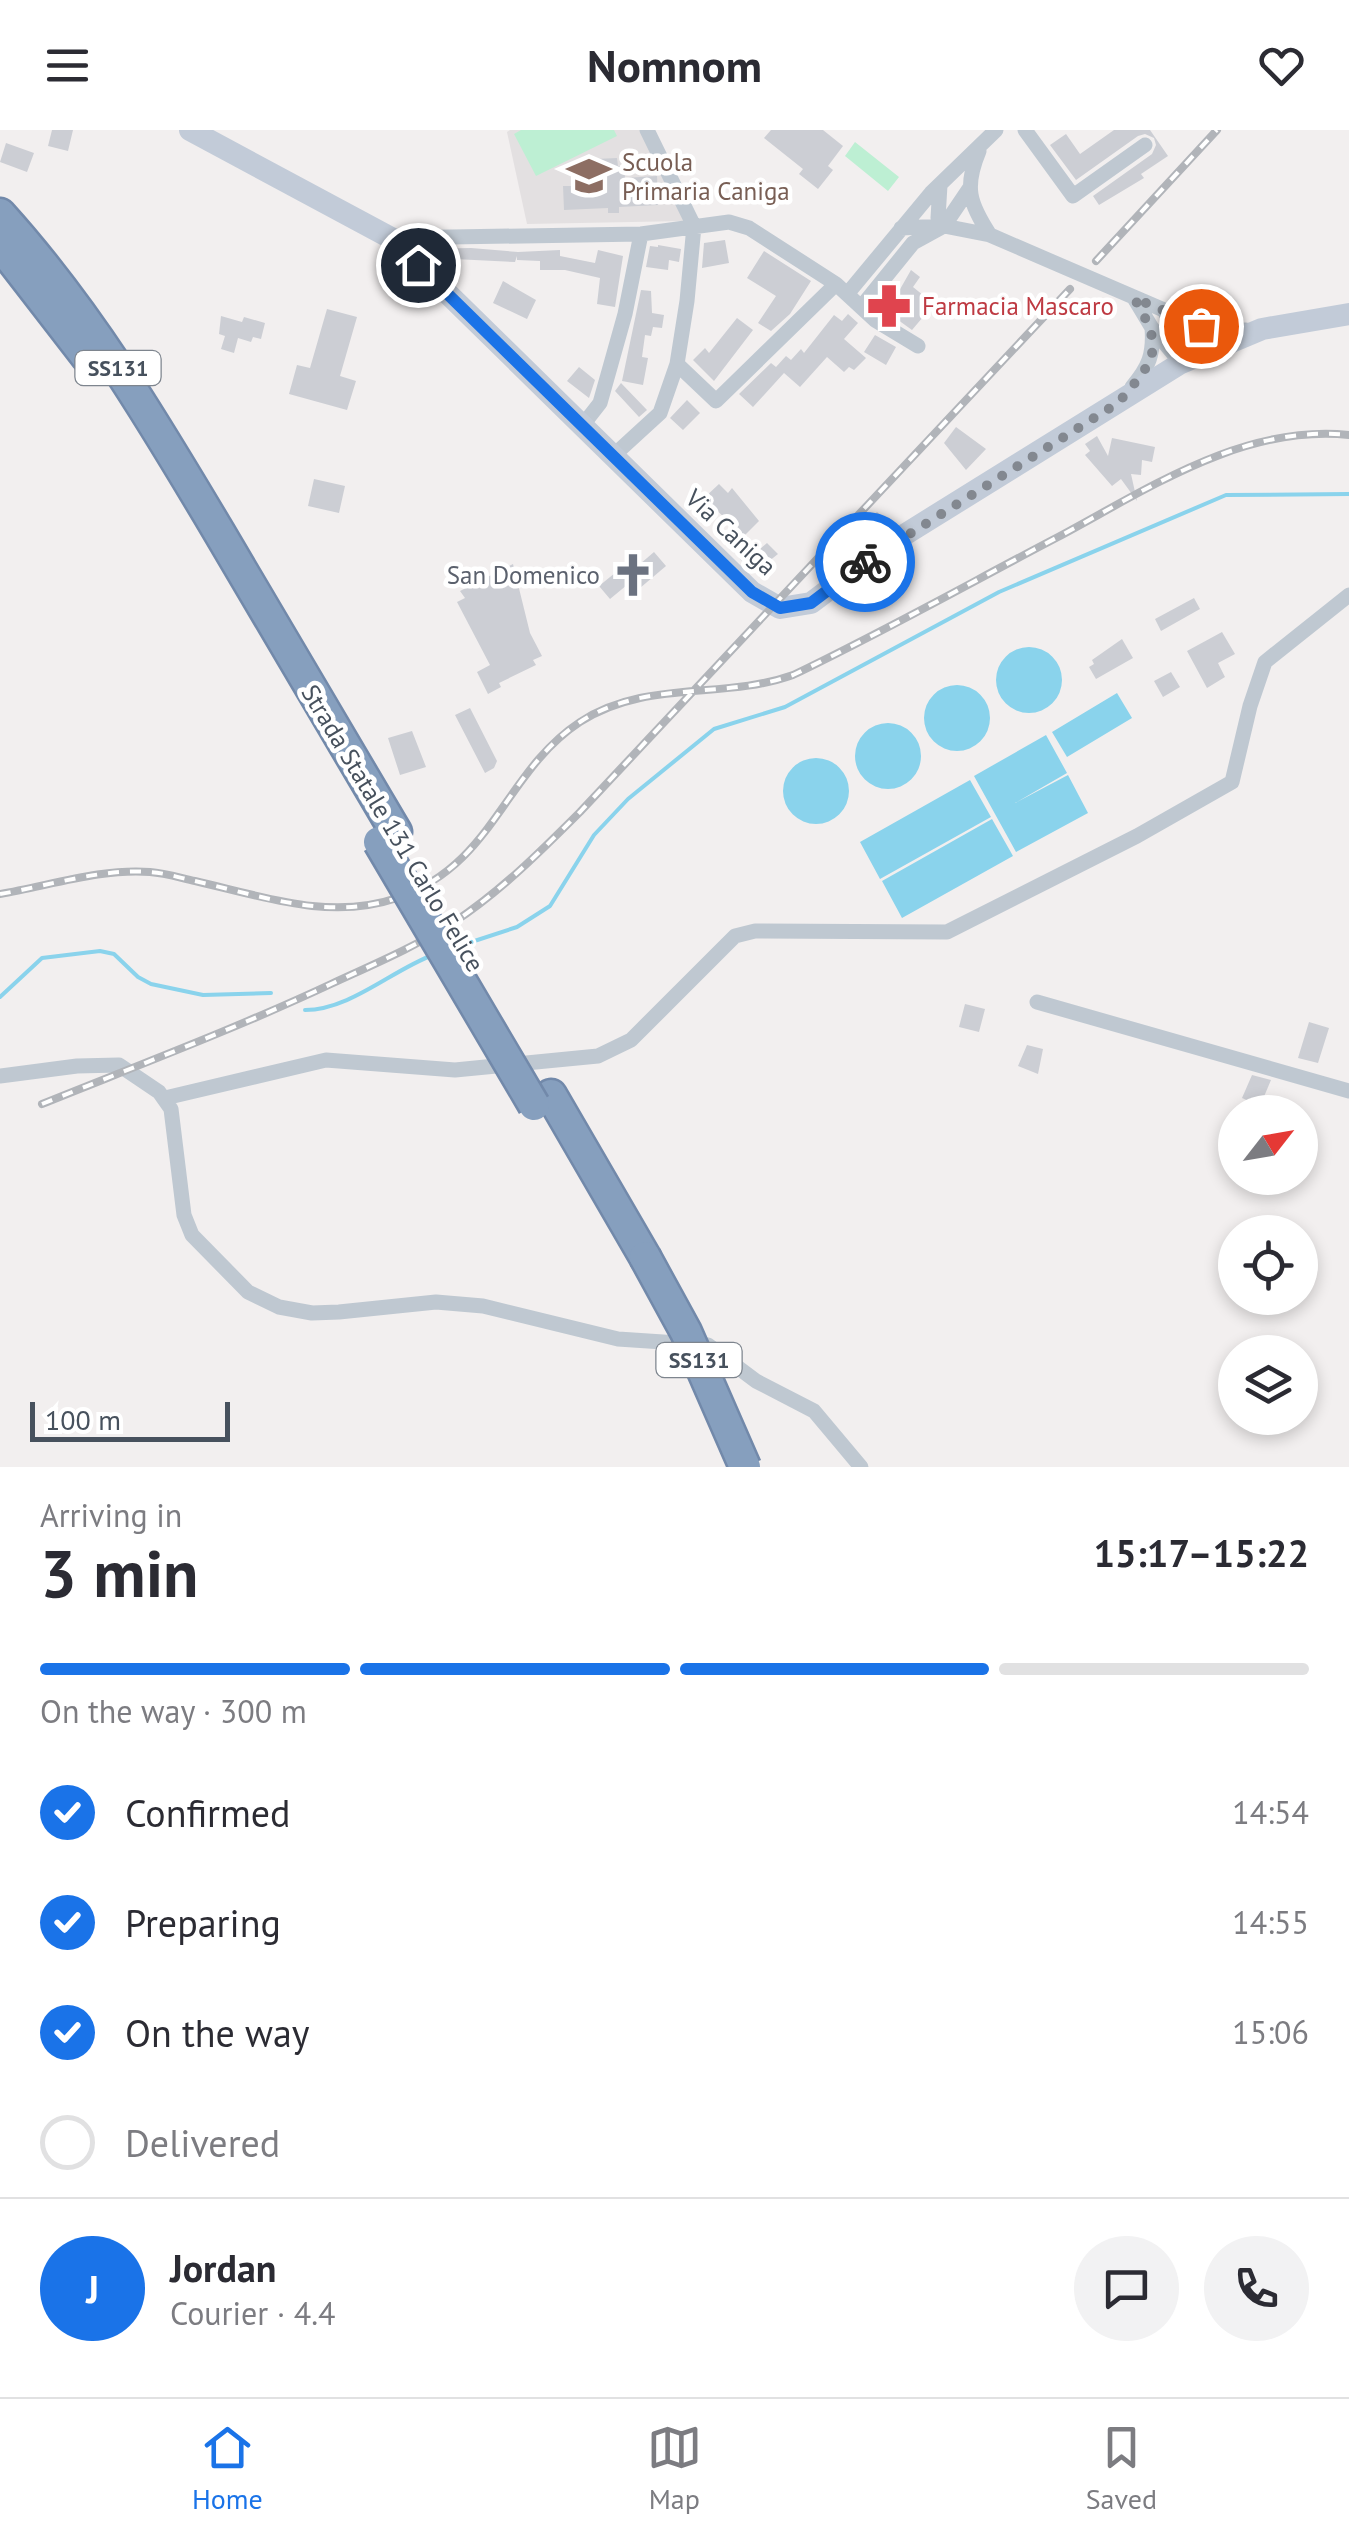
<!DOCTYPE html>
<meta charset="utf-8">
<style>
:root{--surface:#fff;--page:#f2f2f3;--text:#2b2b33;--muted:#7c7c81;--line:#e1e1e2;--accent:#1a73e8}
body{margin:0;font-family:"PT Sans",sans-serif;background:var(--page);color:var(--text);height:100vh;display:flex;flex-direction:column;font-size:38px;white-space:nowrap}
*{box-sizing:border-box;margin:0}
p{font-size:32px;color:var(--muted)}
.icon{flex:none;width:55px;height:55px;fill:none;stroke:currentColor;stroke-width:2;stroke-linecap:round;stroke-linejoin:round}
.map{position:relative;height:1337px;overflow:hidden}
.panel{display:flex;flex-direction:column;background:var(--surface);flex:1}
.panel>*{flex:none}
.needle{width:65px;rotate:59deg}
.tools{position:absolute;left:1218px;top:965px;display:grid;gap:20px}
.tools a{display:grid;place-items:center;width:100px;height:100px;border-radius:50%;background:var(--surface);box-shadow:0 5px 15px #0003;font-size:50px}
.scale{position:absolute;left:30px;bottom:25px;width:200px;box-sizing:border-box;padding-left:10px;border:5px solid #47515d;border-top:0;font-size:28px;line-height:35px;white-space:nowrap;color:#47515d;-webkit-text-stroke:8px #fff;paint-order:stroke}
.pin{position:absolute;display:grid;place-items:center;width:85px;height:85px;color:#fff;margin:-42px;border:5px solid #fff;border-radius:50%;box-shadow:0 2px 10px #0007}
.courier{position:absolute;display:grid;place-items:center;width:100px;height:100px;margin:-50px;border:8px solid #1a73e8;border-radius:50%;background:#fff;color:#222;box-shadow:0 2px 12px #0007}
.overview em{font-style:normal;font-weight:600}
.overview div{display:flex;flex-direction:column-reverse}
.overview{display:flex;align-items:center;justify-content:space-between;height:170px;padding:0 40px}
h1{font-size:65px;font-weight:600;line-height:75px}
.bar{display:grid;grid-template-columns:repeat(4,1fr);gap:15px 10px;align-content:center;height:120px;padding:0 40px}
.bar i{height:12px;border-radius:8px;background:var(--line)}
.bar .active{background:var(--accent)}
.bar p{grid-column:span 4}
.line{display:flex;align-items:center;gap:25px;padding:0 40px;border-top:2px solid var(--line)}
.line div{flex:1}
.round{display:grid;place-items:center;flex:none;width:105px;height:105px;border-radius:52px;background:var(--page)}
ol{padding:0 40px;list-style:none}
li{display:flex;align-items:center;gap:30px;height:110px}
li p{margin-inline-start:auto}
li .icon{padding:10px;border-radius:50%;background:var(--accent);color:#fff;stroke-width:4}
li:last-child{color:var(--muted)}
li i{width:55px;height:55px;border:5px solid var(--line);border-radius:50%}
header{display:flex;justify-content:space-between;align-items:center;height:130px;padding:0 40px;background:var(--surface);font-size:45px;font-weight:600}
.tab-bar{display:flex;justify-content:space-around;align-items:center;height:140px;border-top:2px solid var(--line);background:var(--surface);font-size:28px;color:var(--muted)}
.tab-bar a{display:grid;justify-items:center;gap:5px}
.tab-bar .active{color:var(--accent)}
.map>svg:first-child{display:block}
</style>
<header><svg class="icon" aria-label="menu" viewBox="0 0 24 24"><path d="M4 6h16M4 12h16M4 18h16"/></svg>Nomnom<svg class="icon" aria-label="heart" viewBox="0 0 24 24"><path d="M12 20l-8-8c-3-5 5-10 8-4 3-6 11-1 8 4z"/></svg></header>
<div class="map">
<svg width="1349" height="1337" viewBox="0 0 1349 1337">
<rect width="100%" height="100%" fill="#f2efef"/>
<!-- education -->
<path fill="#e3e0e1" d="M 510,0 L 640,0 L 684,91 L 527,94 L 507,2 Z"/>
<!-- green -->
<path fill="#bdefd3" d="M 521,0 L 614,0 L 617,6 L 536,46 L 514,4 Z
M 855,12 L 899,47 L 888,61 L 845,26 Z"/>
<!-- water -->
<path fill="#8ad3ec" d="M996 550a33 33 0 1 1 66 0a33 33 0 1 1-66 0Z
M924 588a33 33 0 1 1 66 0a33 33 0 1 1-66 0Z
M 1117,563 L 1132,588 L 1067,627 L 1052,602 Z
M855 626a33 33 0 1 1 66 0a33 33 0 1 1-66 0Z
M 1046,605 L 1067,643 L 1015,673 L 1068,645 L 1088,683 L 1016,722 L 974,646 Z
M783 661a33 33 0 1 1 66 0a33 33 0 1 1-66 0Z
M 970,650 L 991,687 L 880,749 L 860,712 Z
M 992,689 L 1013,726 L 902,788 L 882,751 Z"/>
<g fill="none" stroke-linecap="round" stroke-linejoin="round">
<!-- stream -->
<path stroke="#8ad3ec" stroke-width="4" d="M 456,817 L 517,797 L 550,776 L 594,705 L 628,669 L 714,599 L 785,577 L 999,462 L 1226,365 L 1349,364
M 0,867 L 42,828 L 100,821 L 114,824 L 138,847 L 151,854 L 203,865 L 271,863
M 305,880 C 350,880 392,840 433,825"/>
</g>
<!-- building -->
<path fill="#ccced4" d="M 52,0 L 73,0 L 68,21 L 48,16 Z
M 771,0 L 823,0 L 843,16 L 828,36 L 833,40 L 818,59 L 799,44 L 803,39 L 764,8 Z
M 1114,0 L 1150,0 L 1168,26 L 1141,44 L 1144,48 L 1099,75 L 1093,66 L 1152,24 L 1156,15 L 1154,8 L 1145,4 L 1138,6 L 1076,50 L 1050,15 L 1066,4 L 1080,24 Z
M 6,13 L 34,23 L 27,42 L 0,32 Z
M 617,28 L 618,36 L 624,36 L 625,48 L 657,46 L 658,75 L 619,77 L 619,83 L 608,83 L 608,78 L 564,80 L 563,56 L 576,56 L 575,45 L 596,44 L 596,29 Z
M 725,110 L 729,133 L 702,138 L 704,113 Z
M 658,115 L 681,119 L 679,132 L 669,130 L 668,140 L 646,137 L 650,116 L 658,117 Z
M 471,118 L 518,122 L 560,120 L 560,126 L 595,133 L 598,120 L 623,126 L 615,177 L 597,174 L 600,148 L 565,140 L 540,140 L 540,131 L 517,130 L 517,126 L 515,132 L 454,129 L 423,119 Z
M 764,121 L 811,151 L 790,184 L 771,201 L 758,193 L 776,166 L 747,148 Z
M 911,140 L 920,147 L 913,157 L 934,174 L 912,200 L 887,182 Z
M 503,151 L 536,170 L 527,189 L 493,173 Z
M 641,160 L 651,161 L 652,183 L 664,185 L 662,198 L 653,197 L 651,206 L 645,205 L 642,227 L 648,228 L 643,255 L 622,251 Z
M 327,179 L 357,187 L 340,246 L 356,251 L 347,280 L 289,264 L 297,235 L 310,238 Z
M 848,184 L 858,193 L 844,209 L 866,228 L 854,240 L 849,237 L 844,242 L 827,227 L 800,257 L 784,243 L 753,277 L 739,264 L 771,233 L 776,237 L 786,226 L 791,230 L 801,219 L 804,223 L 834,185 L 842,191 Z
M 221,186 L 242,192 L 244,187 L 265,193 L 261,209 L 253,207 L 251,212 L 238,208 L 234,223 L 221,219 L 225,206 L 219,204 Z
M 737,188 L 753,200 L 714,251 L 693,230 L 705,218 L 709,223 Z
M 875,205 L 896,217 L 886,235 L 864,222 Z
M 579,237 L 595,250 L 589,268 L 567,251 Z
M 621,253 L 647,280 L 639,287 L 615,261 Z
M 687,270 L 700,283 L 683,300 L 670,288 Z
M 956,297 L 986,319 L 966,340 L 944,313 Z
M 1097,306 L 1108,326 L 1112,308 L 1155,317 L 1152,332 L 1142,330 L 1141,345 L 1131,344 L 1137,371 L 1121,349 L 1112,356 L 1085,325 L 1090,321 L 1085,314 Z
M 314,349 L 345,356 L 339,383 L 308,376 Z
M 719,354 L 728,363 L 732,358 L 759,391 L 735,415 L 724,405 L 733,396 L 704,368 Z
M 877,382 L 889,393 L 868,409 L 859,401 Z
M 767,413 L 778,424 L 754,443 L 740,429 L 748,422 L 752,426 Z
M 654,422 L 666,436 L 640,458 L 633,450 L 610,469 L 599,456 L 626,434 L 633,440 Z
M 513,434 L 530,503 L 542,526 L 533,530 L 536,535 L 499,553 L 501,557 L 488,564 L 477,542 L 490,535 L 457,472 L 465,468 L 460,461 Z
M 1194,468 L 1200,479 L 1161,501 L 1155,489 Z
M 1222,502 L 1235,524 L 1218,533 L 1225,547 L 1207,558 L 1187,521 Z
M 1122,509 L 1133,528 L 1096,549 L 1089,537 L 1094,534 L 1092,530 Z
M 1171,542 L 1180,557 L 1163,567 L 1154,551 Z
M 470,578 L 497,631 L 494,638 L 485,643 L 455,585 Z
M 412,601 L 426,637 L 400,645 L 388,608 Z
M 965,874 L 985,879 L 979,902 L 959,897 Z
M 1309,892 L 1329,898 L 1318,933 L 1298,928 Z
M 1027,915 L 1043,919 L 1038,944 L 1018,936 Z
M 1252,945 L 1271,950 L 1260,976 L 1242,968 Z"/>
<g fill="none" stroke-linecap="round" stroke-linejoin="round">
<!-- highway casing -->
<g stroke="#7289aa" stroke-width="35">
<path id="highway" d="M 0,84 C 87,180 153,291 219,402 C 278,502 337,602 396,702
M 5,121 L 87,227
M 551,965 L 645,1127"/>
</g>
<!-- street -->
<path stroke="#bfc8d1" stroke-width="15" d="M 1025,0 L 1073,66 L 1145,15
M 979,21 C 964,57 969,73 990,105
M 940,55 L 938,88 L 944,96
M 901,98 L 944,96 L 990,105 L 1201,196 L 1224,200 L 1246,200
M 391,108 L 641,104 L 729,92 L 749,98 L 836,154 L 875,190 L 918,216
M 848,163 L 931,63 L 996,0
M 1134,168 L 1152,198 L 1181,233
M 862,176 L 913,113 L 944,96 L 969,59
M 1165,182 L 1174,200 L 1181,233
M 677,234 L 716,271 L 836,154
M 1132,257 C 1149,237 1154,224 1152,198
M 582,296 L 600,273 L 625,184 L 641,104
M 613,326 L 660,283 L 677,234 L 687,171 L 694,96 L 647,0
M 1037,872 L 1349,961
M 0,946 L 77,936 L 119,935 L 159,962 L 171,979 L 184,1085 L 192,1105 L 248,1162 L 279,1177 L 312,1183 L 339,1182 L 436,1172 L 483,1176 L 618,1209 L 708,1215 L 756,1251 L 814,1281 L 861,1337
M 165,968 L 326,930 L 455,940 L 598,926 L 631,910 L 735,806 L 755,801 L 947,802 L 1137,706 L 1232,652 L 1250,576 L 1265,532 L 1349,465"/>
<!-- secondary -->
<path stroke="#c2cbd8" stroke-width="22" d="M 190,0 L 391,108 L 752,462 L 780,478 L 811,473 L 888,415 L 1181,233 L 1262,199 L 1349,184"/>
<!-- highway -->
<use href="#highway" stroke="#869fbe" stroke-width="30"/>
<!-- rail casing -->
<g stroke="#b1b4b9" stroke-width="8">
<path id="rail" d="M 1096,131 L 1217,0
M 0,764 C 48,756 102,738 150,742 C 165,743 181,748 195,751 C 261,766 330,791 397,768 C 494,735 504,642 580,592 C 646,549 723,570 793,545 C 883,502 970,453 1058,407 C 1148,359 1243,294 1349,305
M 42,974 C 139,935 237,898 331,854 C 372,835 415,817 454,792 C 500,762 541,721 580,682 L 1070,159"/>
</g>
<!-- rail -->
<use href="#rail" stroke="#fff" stroke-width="4" stroke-dasharray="11" stroke-linecap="butt"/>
<!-- highway-bridge casing -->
<g stroke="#7289aa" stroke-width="35" stroke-linecap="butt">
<path id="highway-bridge" d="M 379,712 L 534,975
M 645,1127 L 686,1202 L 745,1337"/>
</g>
<!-- highway-bridge -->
<use href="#highway-bridge" stroke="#869fbe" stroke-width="30"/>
</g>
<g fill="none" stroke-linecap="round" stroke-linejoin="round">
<!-- done -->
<path stroke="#838890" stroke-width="10" stroke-dasharray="0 18" d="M 865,432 L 1118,273 C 1155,229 1166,221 1134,168 L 1201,196"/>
<!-- route -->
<path stroke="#1a73e8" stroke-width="12" d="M 418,135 L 752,462 L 780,478 L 811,473 L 865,432"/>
</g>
<!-- icons -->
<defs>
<g id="school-bare" transform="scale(3.45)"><path d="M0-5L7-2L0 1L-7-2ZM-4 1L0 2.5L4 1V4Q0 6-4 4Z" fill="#8d6e63" stroke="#fff" stroke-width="2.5" paint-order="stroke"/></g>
<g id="pharmacy-bare" transform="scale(3.45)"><path d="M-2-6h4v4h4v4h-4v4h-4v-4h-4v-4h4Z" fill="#e0444e" stroke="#fff" stroke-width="2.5" paint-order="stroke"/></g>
<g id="church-bare" transform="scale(3.45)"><path d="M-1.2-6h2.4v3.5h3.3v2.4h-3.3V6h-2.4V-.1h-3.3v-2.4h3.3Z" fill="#6b7280" stroke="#fff" stroke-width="2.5" paint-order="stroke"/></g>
</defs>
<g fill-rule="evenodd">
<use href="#school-bare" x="589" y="46"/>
<use href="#pharmacy-bare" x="889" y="176"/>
<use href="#church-bare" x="633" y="445"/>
</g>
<g text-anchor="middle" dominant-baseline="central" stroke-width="9" stroke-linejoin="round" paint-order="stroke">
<!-- shield labels -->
<g fill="#fff" stroke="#7e858e" stroke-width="2.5">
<rect x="75.5" y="221" width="85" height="34" rx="8"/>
<rect x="656.5" y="1213" width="85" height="34" rx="8"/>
</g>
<g font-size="22" font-weight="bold" fill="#47515d">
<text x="118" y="238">SS131</text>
<text x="699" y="1230">SS131</text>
</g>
<!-- education labels -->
<g font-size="25" fill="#785e54" stroke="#fff" text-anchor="start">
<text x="622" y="32">Scuola<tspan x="622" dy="29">Primaria Caniga</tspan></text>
</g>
<!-- health labels -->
<g font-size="25" fill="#be3a42" stroke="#fff" text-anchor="start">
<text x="922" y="176">Farmacia Mascaro</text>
</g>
<!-- street labels -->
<g font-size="25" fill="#47515d" stroke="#fff">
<text transform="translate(731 402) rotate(43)">Via Caniga</text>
<text transform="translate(393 698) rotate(59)">Strada Statale 131 Carlo Felice</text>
</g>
<!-- worship labels -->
<g font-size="25" fill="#5b616d" stroke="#fff" text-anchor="end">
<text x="600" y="445">San Domenico</text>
</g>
</g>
</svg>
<div class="tools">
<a><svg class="needle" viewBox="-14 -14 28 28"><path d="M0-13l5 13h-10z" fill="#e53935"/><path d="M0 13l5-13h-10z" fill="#7c7c81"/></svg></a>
<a><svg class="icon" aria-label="locate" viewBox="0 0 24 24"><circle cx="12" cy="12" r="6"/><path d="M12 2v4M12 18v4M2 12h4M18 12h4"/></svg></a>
<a><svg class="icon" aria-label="layers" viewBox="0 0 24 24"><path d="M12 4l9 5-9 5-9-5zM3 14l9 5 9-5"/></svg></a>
</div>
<div class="scale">100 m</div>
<div class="pin" style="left:1201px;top:196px;background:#ea580c"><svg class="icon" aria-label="bag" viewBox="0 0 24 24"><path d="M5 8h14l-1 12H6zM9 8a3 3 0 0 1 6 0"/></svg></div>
<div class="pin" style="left:418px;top:135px;background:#1f2937"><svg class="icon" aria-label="home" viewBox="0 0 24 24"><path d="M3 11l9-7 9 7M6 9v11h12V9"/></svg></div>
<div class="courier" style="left:865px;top:432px"><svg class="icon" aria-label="bike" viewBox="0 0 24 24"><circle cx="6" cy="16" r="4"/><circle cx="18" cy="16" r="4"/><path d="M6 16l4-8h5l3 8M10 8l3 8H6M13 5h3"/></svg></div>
</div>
<section class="panel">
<div class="overview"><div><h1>3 min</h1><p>Arriving in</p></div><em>15:17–15:22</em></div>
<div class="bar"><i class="active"></i><i class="active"></i><i class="active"></i><i></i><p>On the way · 300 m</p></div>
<ol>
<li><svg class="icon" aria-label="check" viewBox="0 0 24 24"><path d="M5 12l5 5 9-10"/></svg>Confirmed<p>14:54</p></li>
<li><svg class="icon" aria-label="check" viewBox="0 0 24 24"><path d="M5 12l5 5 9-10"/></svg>Preparing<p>14:55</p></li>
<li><svg class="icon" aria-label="check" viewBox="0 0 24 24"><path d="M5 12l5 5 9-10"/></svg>On the way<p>15:06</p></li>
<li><i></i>Delivered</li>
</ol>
<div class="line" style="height:180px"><b class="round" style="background:var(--accent);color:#fff">J</b><div><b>Jordan</b><p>Courier · 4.4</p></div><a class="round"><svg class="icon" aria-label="chat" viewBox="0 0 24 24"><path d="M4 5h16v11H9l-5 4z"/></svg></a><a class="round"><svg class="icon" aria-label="phone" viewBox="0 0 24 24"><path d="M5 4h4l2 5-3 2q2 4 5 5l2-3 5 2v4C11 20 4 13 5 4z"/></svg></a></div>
</section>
<nav class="tab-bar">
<a class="active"><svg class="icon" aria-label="home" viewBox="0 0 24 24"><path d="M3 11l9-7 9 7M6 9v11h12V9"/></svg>Home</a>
<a><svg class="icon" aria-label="map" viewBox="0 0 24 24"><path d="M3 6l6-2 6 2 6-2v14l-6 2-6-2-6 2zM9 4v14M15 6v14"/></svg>Map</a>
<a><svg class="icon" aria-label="saved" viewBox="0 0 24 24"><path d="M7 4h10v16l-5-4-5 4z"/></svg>Saved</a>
</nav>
